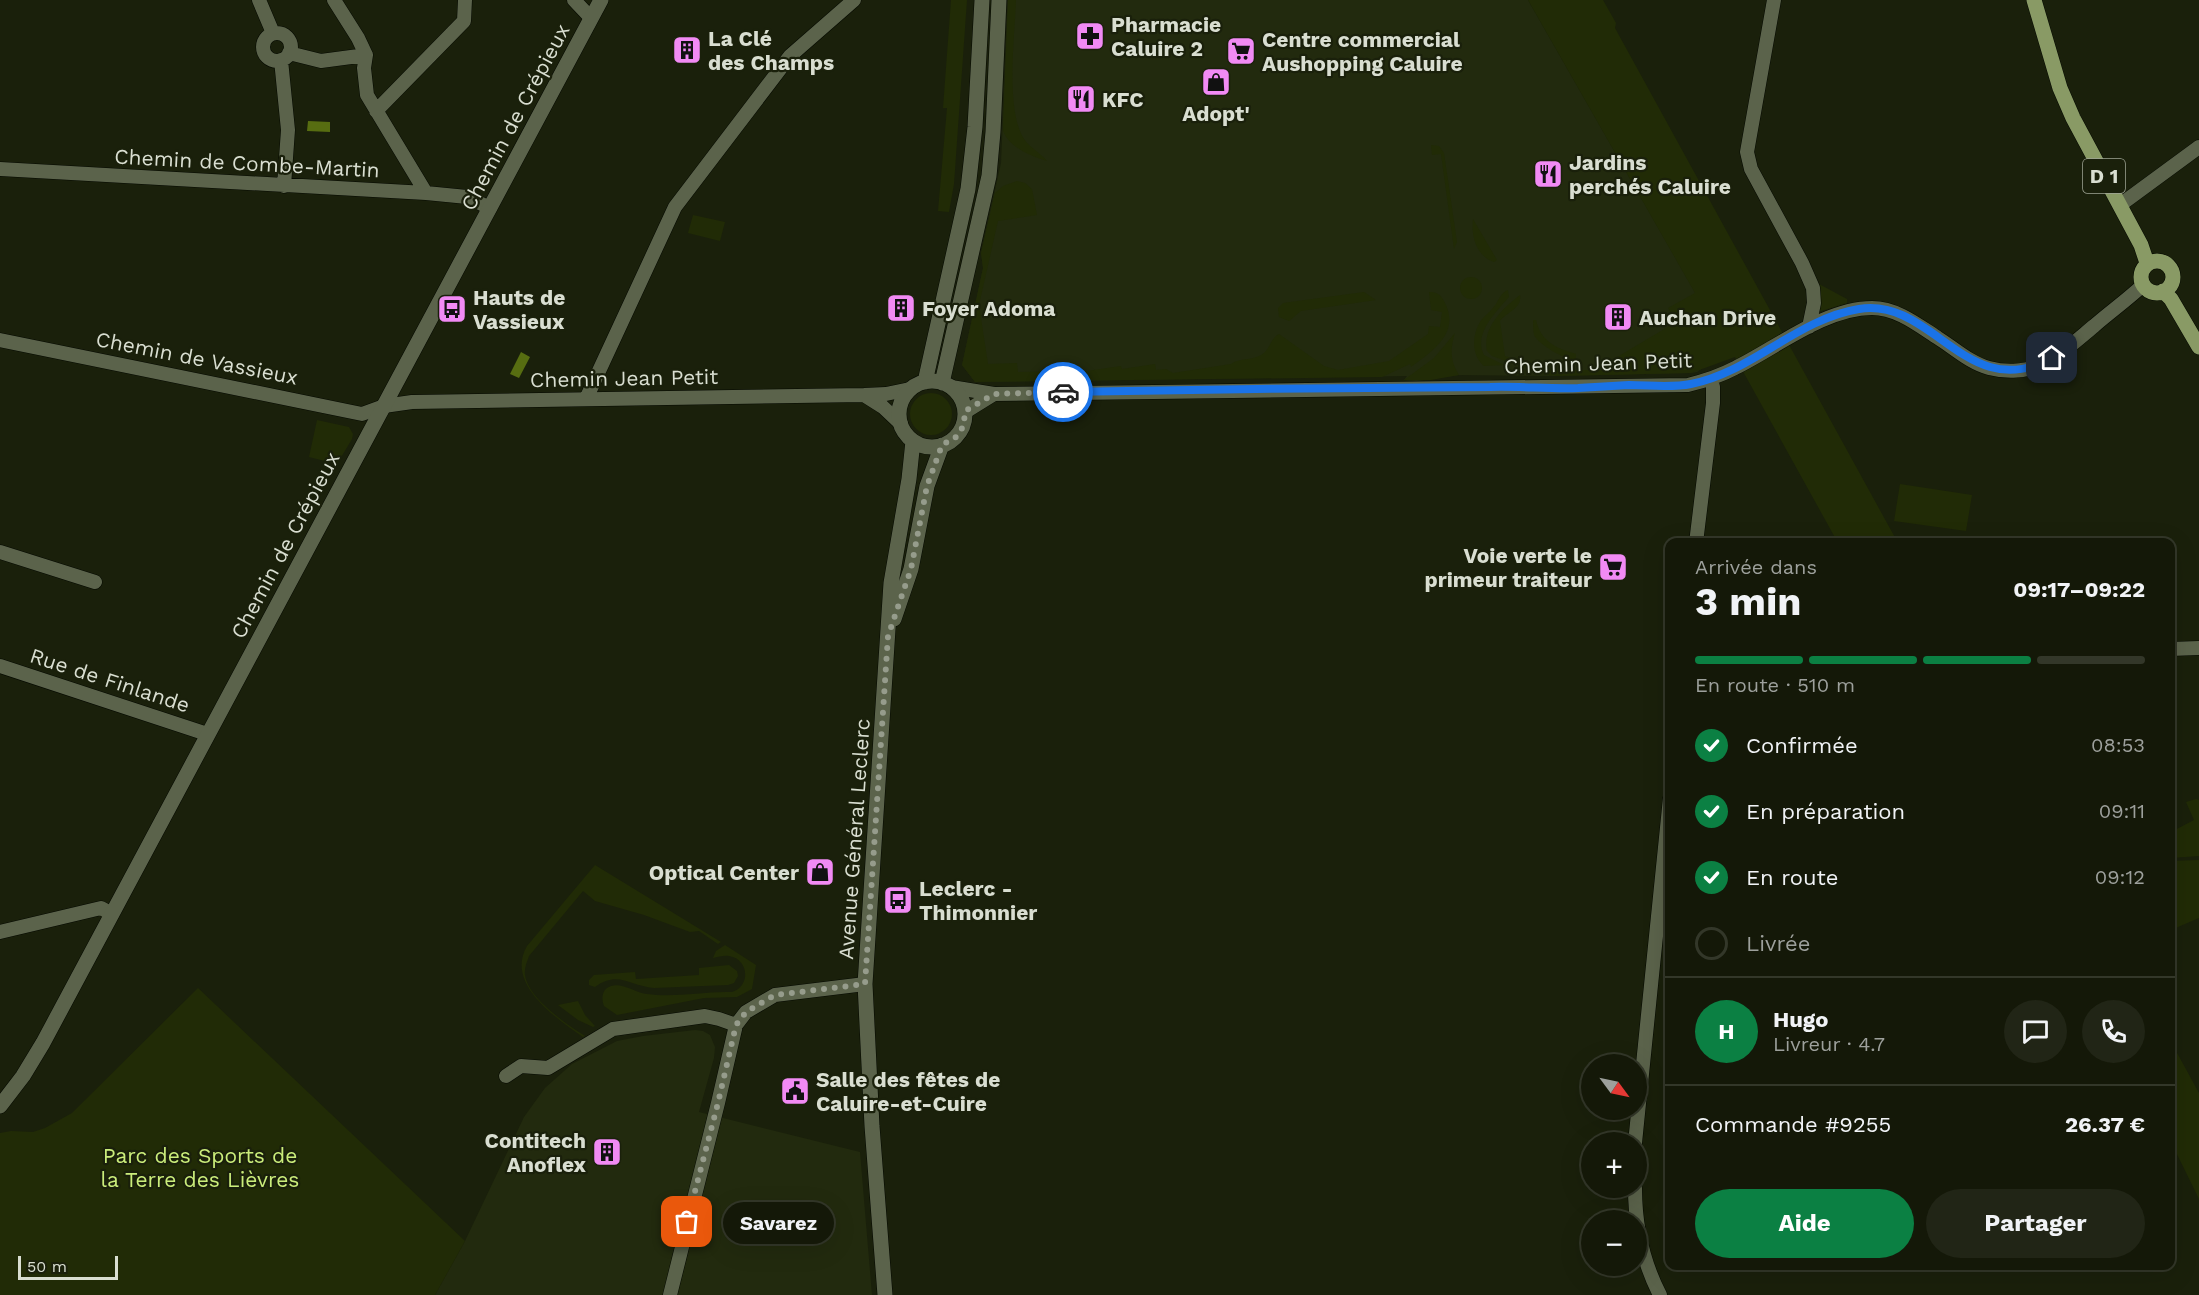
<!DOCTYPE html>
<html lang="fr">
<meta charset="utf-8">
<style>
:root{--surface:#141808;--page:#212516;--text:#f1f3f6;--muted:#9da09c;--line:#333729;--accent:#0b8043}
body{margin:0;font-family:"Work Sans",sans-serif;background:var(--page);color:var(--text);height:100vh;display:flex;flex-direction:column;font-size:22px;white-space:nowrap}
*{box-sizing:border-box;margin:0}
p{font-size:20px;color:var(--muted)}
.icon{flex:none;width:33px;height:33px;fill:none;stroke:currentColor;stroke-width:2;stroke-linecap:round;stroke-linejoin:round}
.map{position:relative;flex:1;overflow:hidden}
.drawer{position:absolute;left:1665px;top:538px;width:510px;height:732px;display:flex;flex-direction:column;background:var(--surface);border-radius:12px;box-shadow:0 6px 24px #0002,0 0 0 2px var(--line)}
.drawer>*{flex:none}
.needle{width:39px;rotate:123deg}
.tools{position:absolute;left:1581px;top:1054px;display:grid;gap:12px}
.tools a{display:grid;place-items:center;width:66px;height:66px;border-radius:50%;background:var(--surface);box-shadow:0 6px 24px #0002,0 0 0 2px var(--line);font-size:30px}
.scale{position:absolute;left:18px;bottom:15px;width:100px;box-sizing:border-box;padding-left:6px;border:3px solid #d9ded1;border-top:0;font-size:16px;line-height:21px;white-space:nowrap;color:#d9ded1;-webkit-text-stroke:4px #1a200b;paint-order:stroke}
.pin{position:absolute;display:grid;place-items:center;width:51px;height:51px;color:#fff;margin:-26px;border-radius:12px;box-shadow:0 3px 9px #0006}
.courier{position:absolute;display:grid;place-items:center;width:60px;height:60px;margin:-30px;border:4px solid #1a73e8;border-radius:50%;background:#fff;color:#222;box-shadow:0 2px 8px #0007}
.bubble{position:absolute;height:42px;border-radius:21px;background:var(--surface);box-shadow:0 6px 24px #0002,0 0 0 2px var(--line);font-size:20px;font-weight:700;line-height:42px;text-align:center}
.overview em{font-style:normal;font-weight:700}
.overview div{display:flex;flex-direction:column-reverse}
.overview{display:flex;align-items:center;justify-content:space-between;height:102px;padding:0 30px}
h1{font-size:39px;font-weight:700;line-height:45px}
.bar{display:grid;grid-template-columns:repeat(4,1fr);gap:9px 6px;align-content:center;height:72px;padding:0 30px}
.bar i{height:8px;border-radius:4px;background:var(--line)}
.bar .active{background:var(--accent)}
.bar p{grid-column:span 4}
.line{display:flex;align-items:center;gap:15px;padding:0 30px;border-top:2px solid var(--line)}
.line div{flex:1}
.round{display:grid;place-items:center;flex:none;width:63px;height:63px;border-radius:32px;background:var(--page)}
ol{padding:0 30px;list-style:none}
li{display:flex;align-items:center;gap:18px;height:66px}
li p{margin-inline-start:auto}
li .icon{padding:6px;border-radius:50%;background:var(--accent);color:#fff;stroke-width:4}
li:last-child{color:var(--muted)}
li i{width:33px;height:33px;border:3px solid var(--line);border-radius:50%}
.button{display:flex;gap:12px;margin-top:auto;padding:12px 30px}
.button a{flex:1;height:69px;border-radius:36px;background:var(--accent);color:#fff;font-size:24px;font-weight:700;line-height:69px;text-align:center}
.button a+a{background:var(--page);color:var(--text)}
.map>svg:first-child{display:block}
</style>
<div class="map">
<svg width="2199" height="1295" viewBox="0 0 2199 1295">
<rect width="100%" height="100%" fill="#1a200b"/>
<!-- built -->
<path fill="#222a0e" d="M 1008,0 L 1528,0 L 1728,350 L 1697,372 L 1691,373 L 1557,376 L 1459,375 L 1417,381 L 1404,380 L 1407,376 L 975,382 L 962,365 L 983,268 L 981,253 L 1001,163 Z
M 695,1030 L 703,1031 L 710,1035 L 715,1047 L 714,1058 L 699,1112 L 860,1152 L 872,1295 L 435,1295 L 465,1241 L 524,1117 L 545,1088 L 572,1064 L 617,1041 L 643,1036 Z"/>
<!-- green -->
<path fill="#212b06" d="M 951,0 L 967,0 L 954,184 L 949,212 L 938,211 L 947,108 L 943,108 Z
M 1008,0 L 1016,0 C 1015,35 1005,110 1024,139 C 1030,148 1042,154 1047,161 C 1031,156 1010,148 1003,131 Z
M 1528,0 L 1603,0 L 1616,23 L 1615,28 L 1898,543 L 1838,543 L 1735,357 L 1691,373 L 1557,376 L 1542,374 L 1492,356 L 1487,351 C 1482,328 1503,308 1520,295 C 1522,309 1508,311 1500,321 L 1505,356 L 1547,370 L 1605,370 L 1604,365 L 1676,322 L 1668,308 L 1695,293 Z
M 1431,145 L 1439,146 L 1444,153 L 1457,242 L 1454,249 L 1441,154 L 1432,155 Z
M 1017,181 L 1025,183 L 1032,189 L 1037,215 L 998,221 L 979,305 L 988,364 L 1017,363 L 1018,372 L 1087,371 L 1121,366 L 1122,369 L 1155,364 L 1156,370 L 1166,369 L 1173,373 L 1231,364 C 1241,357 1255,361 1264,353 C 1270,348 1271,338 1279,334 L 1324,366 L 1338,370 L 1389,361 L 1428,334 L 1429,326 L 1440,327 L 1442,312 L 1431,310 L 1429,292 C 1437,292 1440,294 1444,301 C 1461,332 1434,350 1411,367 L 1410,364 L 1382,377 L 975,382 L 962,365 L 983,268 L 981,253 L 995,193 L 1003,186 Z
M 693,215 L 725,222 L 720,241 L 688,233 Z
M 1473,219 L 1497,260 L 1494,262 C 1476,256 1471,236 1473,219 Z
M1460 288a11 11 0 1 1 22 0a11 11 0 1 1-22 0Z
M 1819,284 L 1847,299 L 1847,303 L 1818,312 Z
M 1508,290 L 1509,297 C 1496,312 1473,334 1484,355 L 1504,365 L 1484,366 C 1471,355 1472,335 1480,322 C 1484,316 1489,313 1493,308 C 1499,301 1500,293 1508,290 Z
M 1364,292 L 1376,300 L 1301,311 L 1289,321 L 1279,317 L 1278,308 L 1283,303 Z
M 1533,320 L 1536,320 C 1541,342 1556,348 1576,354 L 1576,359 C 1565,360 1539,345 1534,335 C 1533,330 1533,324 1533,320 Z
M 1455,333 C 1450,349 1450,361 1459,375 L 1431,380 L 1404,380 L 1434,358 Z
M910 414a21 21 0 1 1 42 0a21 21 0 1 1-42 0Z
M 317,420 L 349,427 L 353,434 L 352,439 L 337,464 L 309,457 Z
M 1900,484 L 1972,495 L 1966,531 L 1894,521 Z
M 2196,799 L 2199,800 L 2199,856 L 2171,858 L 2171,832 L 2194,820 L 2186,802 Z
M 2199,860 L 2199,918 L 2171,930 L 2171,861 Z
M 595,865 L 721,942 L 718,944 L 699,931 L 690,932 L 644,915 L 595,901 L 583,891 L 529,956 C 527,962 524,968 525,975 C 528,998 566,1024 585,1036 L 583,1037 C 556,1018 505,984 527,946 Z
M 725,945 L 756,965 L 752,989 L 737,997 L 704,998 L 617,1015 L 604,1006 C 601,998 602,989 611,986 C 621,982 637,993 647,994 C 676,998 704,991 732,992 C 751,986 749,959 729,956 C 724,955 718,957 713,958 L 716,951 Z
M 729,965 L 737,971 L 738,976 L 734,983 L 728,985 L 654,988 C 630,986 618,970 595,987 L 589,985 L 589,980 L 594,975 L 635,972 L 636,979 L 699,975 L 699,968 Z
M 198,988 L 465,1241 L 435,1295 L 0,1295 L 0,1133 L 11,1131 L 33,1132 L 45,1128 L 72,1113 Z
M 578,1001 L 585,1015 L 595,1026 L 593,1027 L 578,1020 L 558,1005 Z
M 2170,1040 L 2199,1093 L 2199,1199 L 2171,1142 Z"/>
<!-- water -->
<path fill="#576d11" d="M 308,121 L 330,122 L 330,132 L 307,131 Z
M 521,352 L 530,357 L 519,378 L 510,374 Z"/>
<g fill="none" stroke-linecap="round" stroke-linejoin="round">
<!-- minor casing -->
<g stroke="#050900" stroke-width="15">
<path id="minor" d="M 259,0 L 273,33
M 334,0 L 358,38 L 366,55 L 364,68 L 367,95 L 426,193
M 574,0 L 591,18
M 1774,0 L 1747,152 L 1751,169 L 1802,263 L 1813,288 L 1814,303 L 1809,327
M263 47a14 14 0 1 1 28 0a14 14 0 1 1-28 0Z
M 289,53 L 321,61 L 366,55
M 281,60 L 288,130 L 284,186
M 376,111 L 464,21 L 465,0
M 0,169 L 426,193 L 467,197 L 490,208
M 2120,205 L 2199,147
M 0,340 L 362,414 L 384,406 L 412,402 L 864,395 L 886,394 L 910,389
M 951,387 L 994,394 L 1688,385 C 1704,381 1720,376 1735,368 C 1776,348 1825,308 1872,308 C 1897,308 1918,325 1938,338 C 1954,348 1970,363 1989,368 C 2004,372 2023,372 2038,366 C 2059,357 2077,340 2094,326 C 2110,312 2127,300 2143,285
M 864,395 L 883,407 L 901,424
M 586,399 L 675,207 L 790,56 L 854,0
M 965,412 L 994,394
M 1696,543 L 1713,403 L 1713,387 L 1711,379
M 0,552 L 95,582
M 2170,649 L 2199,648
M 0,666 L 207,734
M 0,932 L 101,908 L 112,914
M 506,1076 L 521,1066 L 548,1068 L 613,1029 L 705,1016 L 719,1019 L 736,1025
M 1635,1143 L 1670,798
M 1635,1188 C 1635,1225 1643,1262 1660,1295
M 670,1295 L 718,1103 L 736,1025 L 746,1012 L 775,995 L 865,984"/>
</g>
<!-- tertiary casing -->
<g stroke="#050900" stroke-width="16">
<path id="tertiary" d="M 0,1106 L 23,1076 L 43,1043 L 601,0"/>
</g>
<!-- secondary casing -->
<g stroke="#050900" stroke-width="16">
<path id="secondary" d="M899 414a33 33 0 1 1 66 0a33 33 0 1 1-66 0Z
M 925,382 L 968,189 L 975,127 L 982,0
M 942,383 L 989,176 L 993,132 L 999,0
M 894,619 L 911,569 L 927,486 L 942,445
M 885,1295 L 872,1126 L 865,984 L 891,583 L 909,479 L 913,441"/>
</g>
<!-- primary casing -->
<g stroke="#050900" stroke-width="16">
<path id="primary" d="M 2034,0 L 2060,88 L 2073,118 L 2141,245 L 2147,263
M2141 277a16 16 0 1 1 32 0a16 16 0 1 1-32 0Z
M 2163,291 L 2171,299 L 2199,347"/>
</g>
<!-- minor -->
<use href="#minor" stroke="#5b634b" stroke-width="14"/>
<!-- tertiary -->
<use href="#tertiary" stroke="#5b634b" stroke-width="15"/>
<!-- secondary -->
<use href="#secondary" stroke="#5b634b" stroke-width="15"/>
<!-- primary -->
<use href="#primary" stroke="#899a65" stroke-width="15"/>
</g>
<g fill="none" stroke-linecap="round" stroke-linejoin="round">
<!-- done -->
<path stroke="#969c8c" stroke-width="6" stroke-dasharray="0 10.8" d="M 687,1222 L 718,1103 L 736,1025 L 746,1012 L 775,995 L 865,984 L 888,636 L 911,569 L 927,486 L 942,445 L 956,437 L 961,431 L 964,422 L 965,411 L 994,394 L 1063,392"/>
<!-- route -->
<path stroke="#1a73e8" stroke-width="8" d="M 1063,392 C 1205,389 1348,388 1490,387 C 1519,386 1549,389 1578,388 C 1595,387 1612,386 1629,385 C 1649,385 1671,388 1691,384 C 1752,372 1797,319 1859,309 C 1934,297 1966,405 2052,358"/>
</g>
<!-- icons -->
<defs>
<g id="pharmacy-square" transform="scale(1.5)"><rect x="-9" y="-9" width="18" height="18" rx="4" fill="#f18af4" stroke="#1a200b"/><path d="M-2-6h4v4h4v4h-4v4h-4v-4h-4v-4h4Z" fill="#111"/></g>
<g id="building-square" transform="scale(1.5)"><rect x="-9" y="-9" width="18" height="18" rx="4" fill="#f18af4" stroke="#1a200b"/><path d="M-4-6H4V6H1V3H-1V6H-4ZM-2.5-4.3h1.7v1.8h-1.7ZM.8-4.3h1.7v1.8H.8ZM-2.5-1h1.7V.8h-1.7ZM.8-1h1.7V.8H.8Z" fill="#111"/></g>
<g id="supermarket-square" transform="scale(1.5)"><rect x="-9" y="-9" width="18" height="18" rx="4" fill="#f18af4" stroke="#1a200b"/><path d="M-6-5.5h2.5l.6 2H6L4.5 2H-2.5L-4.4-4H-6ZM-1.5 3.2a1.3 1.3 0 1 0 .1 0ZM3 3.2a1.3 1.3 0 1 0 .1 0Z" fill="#111"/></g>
<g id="shop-square" transform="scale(1.5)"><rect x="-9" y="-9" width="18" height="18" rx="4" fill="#f18af4" stroke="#1a200b"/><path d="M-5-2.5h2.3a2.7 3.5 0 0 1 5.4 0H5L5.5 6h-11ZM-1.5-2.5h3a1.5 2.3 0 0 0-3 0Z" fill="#111"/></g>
<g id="restaurant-square" transform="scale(1.5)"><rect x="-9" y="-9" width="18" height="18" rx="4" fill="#f18af4" stroke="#1a200b"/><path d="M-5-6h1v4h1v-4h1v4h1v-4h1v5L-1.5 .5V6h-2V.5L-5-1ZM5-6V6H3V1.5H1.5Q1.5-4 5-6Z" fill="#111"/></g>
<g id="bus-square" transform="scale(1.5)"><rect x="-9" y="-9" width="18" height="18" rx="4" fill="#f18af4" stroke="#1a200b"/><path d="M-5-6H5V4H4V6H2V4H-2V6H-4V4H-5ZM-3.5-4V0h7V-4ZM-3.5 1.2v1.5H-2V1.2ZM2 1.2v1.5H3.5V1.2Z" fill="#111"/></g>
<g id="civic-square" transform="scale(1.5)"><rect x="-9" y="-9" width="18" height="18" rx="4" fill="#f18af4" stroke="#1a200b"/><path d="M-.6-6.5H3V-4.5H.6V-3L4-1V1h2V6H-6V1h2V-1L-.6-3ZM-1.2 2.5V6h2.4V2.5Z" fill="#111"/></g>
</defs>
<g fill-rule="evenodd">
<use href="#pharmacy-square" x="1090" y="36"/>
<use href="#building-square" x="687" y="50"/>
<use href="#supermarket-square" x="1241" y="51"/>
<use href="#shop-square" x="1216" y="82"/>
<use href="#restaurant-square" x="1081" y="99"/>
<use href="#restaurant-square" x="1548" y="174"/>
<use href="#building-square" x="901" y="308"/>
<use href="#bus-square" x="452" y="309"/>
<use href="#building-square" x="1618" y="317"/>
<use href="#supermarket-square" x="1613" y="567"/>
<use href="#shop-square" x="820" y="872"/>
<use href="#bus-square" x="898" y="900"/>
<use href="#civic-square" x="795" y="1091"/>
<use href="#building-square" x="607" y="1152"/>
</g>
<g text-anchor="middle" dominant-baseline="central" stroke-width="4.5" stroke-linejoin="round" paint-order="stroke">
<!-- shield labels -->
<rect fill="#1a200b" stroke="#a0a596" stroke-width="1.5" x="2083" y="159" width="42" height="34" rx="4.5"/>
<g font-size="20" font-weight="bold" fill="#d9ded1">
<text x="2104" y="176">D 1</text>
</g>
<!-- poi labels -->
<g font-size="21" font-weight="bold" fill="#d9ded1" stroke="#1a200b" text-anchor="start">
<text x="1111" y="24">Pharmacie<tspan x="1111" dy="24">Caluire 2</tspan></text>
<text x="708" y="38">La Clé<tspan x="708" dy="24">des Champs</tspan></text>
<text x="1262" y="39">Centre commercial<tspan x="1262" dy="24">Aushopping Caluire</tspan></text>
<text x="1102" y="99">KFC</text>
<text x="1216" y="113" text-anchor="middle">Adopt'</text>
<text x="1569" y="162">Jardins<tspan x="1569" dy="24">perchés Caluire</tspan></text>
<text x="473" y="297">Hauts de<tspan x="473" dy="24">Vassieux</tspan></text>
<text x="922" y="308">Foyer Adoma</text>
<text x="1639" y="317">Auchan Drive</text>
<text x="1592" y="555" text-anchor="end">Voie verte le<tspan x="1592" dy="24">primeur traiteur</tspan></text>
<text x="799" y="872" text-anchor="end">Optical Center</text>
<text x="919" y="888">Leclerc -<tspan x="919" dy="24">Thimonnier</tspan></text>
<text x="816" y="1079">Salle des fêtes de<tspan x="816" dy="24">Caluire-et-Cuire</tspan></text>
<text x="586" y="1140" text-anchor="end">Contitech<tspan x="586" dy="24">Anoflex</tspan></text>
</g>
<!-- street labels -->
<g font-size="21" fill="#d9ded1" stroke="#1a200b">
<text transform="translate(515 117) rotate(-62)">Chemin de Crépieux</text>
<text transform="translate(247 163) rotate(3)">Chemin de Combe-Martin</text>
<text transform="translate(197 358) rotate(11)">Chemin de Vassieux</text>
<text transform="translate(1598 363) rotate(-2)">Chemin Jean Petit</text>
<text transform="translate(624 378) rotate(-1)">Chemin Jean Petit</text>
<text transform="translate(285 545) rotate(-62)">Chemin de Crépieux</text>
<text transform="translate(110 680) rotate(18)">Rue de Finlande</text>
<text transform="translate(854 839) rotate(-86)">Avenue Général Leclerc</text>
</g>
<!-- park labels -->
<g font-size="21" fill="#cbed7b" stroke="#1a200b">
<text x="200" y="1155">Parc des Sports de<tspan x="200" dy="24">la Terre des Lièvres</tspan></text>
</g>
</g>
</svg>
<div class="tools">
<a><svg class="needle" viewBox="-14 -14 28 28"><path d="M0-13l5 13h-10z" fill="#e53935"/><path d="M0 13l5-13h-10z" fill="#9da09c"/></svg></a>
<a>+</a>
<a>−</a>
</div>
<div class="scale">50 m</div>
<div class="pin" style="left:687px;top:1222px;background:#ea580c"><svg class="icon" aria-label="bag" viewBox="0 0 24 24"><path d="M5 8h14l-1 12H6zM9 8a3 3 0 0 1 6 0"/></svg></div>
<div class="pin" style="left:2052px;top:358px;background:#1f2937"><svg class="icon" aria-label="home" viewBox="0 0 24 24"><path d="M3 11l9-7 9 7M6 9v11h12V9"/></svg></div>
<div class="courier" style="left:1063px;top:392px"><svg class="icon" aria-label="car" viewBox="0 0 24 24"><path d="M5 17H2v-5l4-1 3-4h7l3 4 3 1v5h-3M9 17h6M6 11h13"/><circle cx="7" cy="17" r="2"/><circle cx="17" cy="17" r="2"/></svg></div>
<div class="bubble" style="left:723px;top:1202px;width:111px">Savarez</div>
<section class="drawer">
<div class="overview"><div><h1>3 min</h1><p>Arrivée dans</p></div><em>09:17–09:22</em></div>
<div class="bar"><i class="active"></i><i class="active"></i><i class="active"></i><i></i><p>En route · 510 m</p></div>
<ol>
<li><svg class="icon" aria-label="check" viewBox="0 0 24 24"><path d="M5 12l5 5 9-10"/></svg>Confirmée<p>08:53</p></li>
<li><svg class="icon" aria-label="check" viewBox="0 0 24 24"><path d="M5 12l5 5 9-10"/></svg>En préparation<p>09:11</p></li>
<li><svg class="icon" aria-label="check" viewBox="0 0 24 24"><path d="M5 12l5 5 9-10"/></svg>En route<p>09:12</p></li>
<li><i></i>Livrée</li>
</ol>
<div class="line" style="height:108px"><b class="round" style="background:var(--accent);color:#fff">H</b><div><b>Hugo</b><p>Livreur · 4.7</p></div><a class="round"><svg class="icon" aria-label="chat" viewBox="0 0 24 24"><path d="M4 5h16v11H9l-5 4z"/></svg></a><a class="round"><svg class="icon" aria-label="phone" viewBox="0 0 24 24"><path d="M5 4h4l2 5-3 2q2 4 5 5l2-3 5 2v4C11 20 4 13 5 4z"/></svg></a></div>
<div class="line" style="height:78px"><div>Commande #9255</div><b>26.37 €</b></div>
<div class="button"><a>Aide</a><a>Partager</a></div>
</section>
</div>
